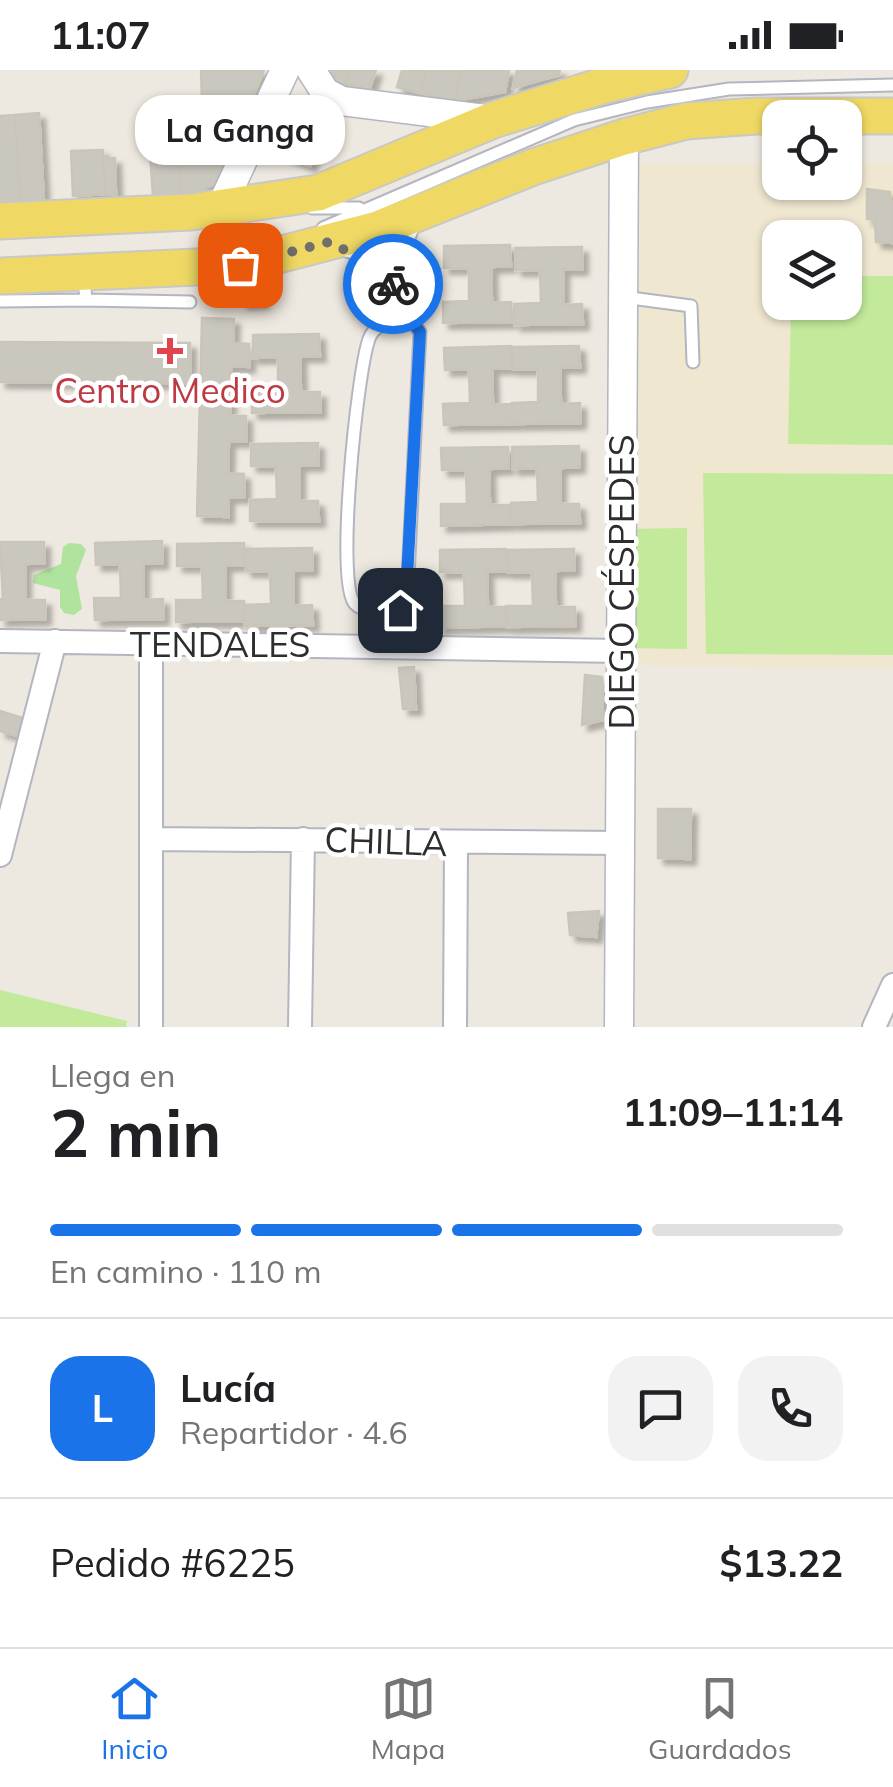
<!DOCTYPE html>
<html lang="es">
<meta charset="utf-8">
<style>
:root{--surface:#fff;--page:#f2f2f2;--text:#202124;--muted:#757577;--line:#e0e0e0;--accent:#1a73e8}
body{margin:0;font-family:Mulish,sans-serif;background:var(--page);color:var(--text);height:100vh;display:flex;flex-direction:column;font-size:38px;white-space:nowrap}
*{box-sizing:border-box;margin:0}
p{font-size:32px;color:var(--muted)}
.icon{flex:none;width:55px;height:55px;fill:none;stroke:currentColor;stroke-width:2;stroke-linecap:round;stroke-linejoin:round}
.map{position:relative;height:957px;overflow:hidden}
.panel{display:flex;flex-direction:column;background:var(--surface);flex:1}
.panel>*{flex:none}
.fabs{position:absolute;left:762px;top:30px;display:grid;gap:20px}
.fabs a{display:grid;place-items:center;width:100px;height:100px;border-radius:20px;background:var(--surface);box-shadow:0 2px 8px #0004;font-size:50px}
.pin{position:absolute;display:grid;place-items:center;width:85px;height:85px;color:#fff;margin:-42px;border-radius:20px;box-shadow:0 5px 15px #0006}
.courier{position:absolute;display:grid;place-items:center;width:100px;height:100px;margin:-50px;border:8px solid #1a73e8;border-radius:50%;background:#fff;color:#222;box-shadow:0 2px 12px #0007}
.bubble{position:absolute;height:70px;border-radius:30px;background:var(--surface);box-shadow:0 2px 8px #0004;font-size:32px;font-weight:700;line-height:70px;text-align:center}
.headline em{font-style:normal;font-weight:700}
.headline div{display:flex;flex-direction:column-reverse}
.headline{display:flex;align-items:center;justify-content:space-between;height:170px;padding:0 50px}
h1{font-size:65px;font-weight:700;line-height:75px}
.bar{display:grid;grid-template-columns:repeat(4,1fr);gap:15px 10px;align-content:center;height:120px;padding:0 50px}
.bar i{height:12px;border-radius:8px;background:var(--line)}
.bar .active{background:var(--accent)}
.bar p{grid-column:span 4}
.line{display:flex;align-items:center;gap:25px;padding:0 50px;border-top:2px solid var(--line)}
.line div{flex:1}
.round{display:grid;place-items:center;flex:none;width:105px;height:105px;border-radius:30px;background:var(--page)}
.status{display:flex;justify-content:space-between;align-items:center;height:70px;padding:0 50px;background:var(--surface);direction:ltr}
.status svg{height:28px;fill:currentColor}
.dock{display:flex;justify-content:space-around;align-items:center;height:140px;border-top:2px solid var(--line);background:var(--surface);font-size:28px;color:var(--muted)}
.dock a{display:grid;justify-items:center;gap:5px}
.dock .active{color:var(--accent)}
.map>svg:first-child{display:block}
</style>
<div class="status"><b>11:07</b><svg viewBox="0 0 49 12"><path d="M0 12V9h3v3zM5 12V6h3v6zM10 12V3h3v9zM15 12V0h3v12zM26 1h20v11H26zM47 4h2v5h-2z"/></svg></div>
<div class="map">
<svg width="893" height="957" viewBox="0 0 893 957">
<defs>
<filter id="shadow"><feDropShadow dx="6" dy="6" stdDeviation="2.5" flood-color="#0004"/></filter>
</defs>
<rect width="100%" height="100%" fill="#eee9e0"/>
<!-- education -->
<path fill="#efe7d0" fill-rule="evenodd" d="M 780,93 L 780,112 L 845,112 L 845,93 L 893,93 L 893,599 L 623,595 L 630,94 ZM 780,168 L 845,168 L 845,232 L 780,232 Z"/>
<!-- green -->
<path fill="#b0e39e" d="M 69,473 L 81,474 L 86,480 L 76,506 L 82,539 L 74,545 L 64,543 L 60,537 L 60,520 L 33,513 L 34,505 L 61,494 L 63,477 Z"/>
<!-- pitch -->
<path fill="#c2ea9a" d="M 845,206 L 893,206 L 893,375 L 788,374 L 791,233 L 845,232 Z
M 703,403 L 893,404 L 893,585 L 706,584 Z
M 687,458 L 687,579 L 626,578 L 626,459 Z
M 0,920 L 127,951 L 126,957 L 0,957 Z"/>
<!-- building -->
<path fill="#cac7be" stroke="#cac5b9" stroke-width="2.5" filter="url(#shadow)" d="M 201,0 L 264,0 L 251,32 L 202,32 Z
M 331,0 L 376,0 L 369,21 L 349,13 L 337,13 Z
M 350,0 L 376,0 L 369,21 L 345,13 Z
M 402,0 L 426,0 L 420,23 L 397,17 Z
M 426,0 L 461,1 L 455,31 L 420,23 Z
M 461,0 L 509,0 L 505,22 L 455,31 Z
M 517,0 L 560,0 L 559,5 L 513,18 Z
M 290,41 L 326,57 L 310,96 L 273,80 Z
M 39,43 L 44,132 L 20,134 L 15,45 Z
M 15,45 L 20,134 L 0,135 L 0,46 Z
M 239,57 L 214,114 L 196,123 L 181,124 L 178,59 Z
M 103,80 L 105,124 L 73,126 L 71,81 Z
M 179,81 L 181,124 L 153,126 L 150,82 Z
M 115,88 L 116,124 L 105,124 L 103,89 Z
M 867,119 L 890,122 L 890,132 L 893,132 L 893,173 L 876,172 L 875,149 L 867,149 Z
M 510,175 L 511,196 L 491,197 L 492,233 L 511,232 L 511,252 L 443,253 L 443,232 L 469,231 L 469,198 L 444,198 L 444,176 Z
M 582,177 L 582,199 L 563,199 L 563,235 L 582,234 L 583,254 L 515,255 L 514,234 L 541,233 L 540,200 L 516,200 L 515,178 Z
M 261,212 L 262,232 L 242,233 L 241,213 Z
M 202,248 L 234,249 L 233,273 L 249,274 L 249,297 L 231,296 L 230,346 L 246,346 L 246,371 L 229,371 L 228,403 L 244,404 L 244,427 L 228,427 L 228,447 L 197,446 Z
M 319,264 L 320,286 L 300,286 L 301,322 L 320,322 L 320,342 L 252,343 L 252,321 L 278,321 L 278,287 L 253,288 L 253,265 Z
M 0,272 L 190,273 L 190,313 L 0,312 Z
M 511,276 L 511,298 L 492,298 L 493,335 L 512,334 L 512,354 L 444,355 L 443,334 L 470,333 L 469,299 L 445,300 L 444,278 Z
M 579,276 L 580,297 L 560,297 L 561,334 L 580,333 L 580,353 L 512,354 L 512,333 L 538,332 L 538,299 L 513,299 L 513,277 Z
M 318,373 L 318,395 L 299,395 L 299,431 L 318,431 L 319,451 L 250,451 L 250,430 L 277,429 L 276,396 L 251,396 L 251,374 Z
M 579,376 L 579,397 L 560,398 L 560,434 L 579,434 L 580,453 L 512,454 L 511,433 L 538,432 L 537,398 L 513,399 L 512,377 Z
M 508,377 L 508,398 L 489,399 L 490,435 L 509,435 L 509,454 L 441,456 L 441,434 L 467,434 L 466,400 L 442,400 L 441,378 Z
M 162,471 L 162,493 L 143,493 L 143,530 L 163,529 L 163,549 L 95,550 L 94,528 L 121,528 L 120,494 L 96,495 L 95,473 Z
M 0,472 L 44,472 L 44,493 L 25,494 L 25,530 L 45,530 L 45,549 L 0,550 L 0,529 L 3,529 Z
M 244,473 L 244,495 L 225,495 L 225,531 L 244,531 L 245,551 L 176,552 L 176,530 L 203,530 L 202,496 L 177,496 L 177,474 Z
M 312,478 L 312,500 L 293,500 L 293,536 L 312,535 L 313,555 L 245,556 L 244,535 L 271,534 L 270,501 L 246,501 L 245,479 Z
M 506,479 L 507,501 L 487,501 L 488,537 L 507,537 L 507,556 L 439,558 L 439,536 L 465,536 L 464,502 L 440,502 L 440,480 Z
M 574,479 L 574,500 L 555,501 L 556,537 L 575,537 L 575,556 L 507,557 L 506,536 L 533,536 L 532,502 L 508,502 L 507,480 Z
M 414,597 L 416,639 L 403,639 L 399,598 Z
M 585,605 L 602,607 L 603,650 L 582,655 Z
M 0,641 L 26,649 L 21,667 L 0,661 Z
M 658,739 L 691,739 L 690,789 L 658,788 Z
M 599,841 L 596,867 L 570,865 L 568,843 Z"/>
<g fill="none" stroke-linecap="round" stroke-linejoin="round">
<!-- service casing -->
<g stroke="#b3b5c0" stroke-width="15">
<path id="service" d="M 312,138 L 359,138
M 323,158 L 574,50 L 647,32 L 729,19 L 893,15
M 384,178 L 399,251 L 412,251 L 420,262 L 407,528 L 400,539 C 387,540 365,544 355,534 C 335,515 357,302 369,269 C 374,255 386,253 399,251
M 342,179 C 364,191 388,177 409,168 L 416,150
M 84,208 L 86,230 L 190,232
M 623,227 L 691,236 L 693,292
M 0,231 L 86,230"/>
</g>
<!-- minor casing -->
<g stroke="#b3b5c0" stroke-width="26">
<path id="minor" d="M 0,571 L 621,581
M 152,769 L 620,773
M 0,785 L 55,571
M 151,957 L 151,574
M 300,957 L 303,769
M 455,957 L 456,773
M 874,957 L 893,915"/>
</g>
<!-- tertiary casing -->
<g stroke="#b3b5c0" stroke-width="31">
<path id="tertiary" d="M 311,0 L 325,22 L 342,31 L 493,50
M 240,195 L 226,183 L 221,172 L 220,139 L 285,0
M 619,957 L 624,67"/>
</g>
<!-- primary casing -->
<g stroke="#c8c8c8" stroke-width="39">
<path id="primary" d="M 0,151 L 191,142 L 318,123 L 493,50 L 605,15 L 670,0
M 0,206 L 240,195 L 378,159 L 533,97 L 624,67 L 686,51 L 756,46 L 893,46"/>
</g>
<!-- service -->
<use href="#service" stroke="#fff" stroke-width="11"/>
<!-- minor -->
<use href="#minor" stroke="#fff" stroke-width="22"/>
<!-- tertiary -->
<use href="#tertiary" stroke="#fff" stroke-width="28"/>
<!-- primary -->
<use href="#primary" stroke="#efd964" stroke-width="35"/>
</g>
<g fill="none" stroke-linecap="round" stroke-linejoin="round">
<!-- done -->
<path stroke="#716f6c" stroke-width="10" stroke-dasharray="0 18" d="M 240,195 L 329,172 C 350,184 360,186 384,178 L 393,214"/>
<!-- route -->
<path stroke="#1a73e8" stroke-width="12" d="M 393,214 L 399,251 L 412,251 L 420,262 L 406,528 L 400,540"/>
</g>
<!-- markers -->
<path fill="#e0444e" stroke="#fff" stroke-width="4" d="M165 266h10v10h10v10h-10v10h-10v-10h-10v-10h10z"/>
<g text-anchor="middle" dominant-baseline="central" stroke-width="9" stroke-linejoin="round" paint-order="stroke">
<!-- health labels -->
<g font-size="35" fill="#be3a42" stroke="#fff">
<text x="170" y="320">Centro Medico</text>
</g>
<!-- street labels -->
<g font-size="35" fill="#2d2d2d" stroke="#fff">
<text transform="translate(621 512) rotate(-90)">DIEGO CÉSPEDES</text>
<text x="220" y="574">TENDALES</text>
<text transform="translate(386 771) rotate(2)">CHILLA</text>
</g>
</g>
</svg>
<div class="fabs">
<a><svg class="icon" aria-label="locate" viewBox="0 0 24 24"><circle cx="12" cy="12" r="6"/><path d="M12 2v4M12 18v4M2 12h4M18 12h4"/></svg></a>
<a><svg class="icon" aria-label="layers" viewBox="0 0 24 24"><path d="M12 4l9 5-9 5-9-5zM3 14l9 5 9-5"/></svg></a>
</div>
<div class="pin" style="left:240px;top:195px;background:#ea580c"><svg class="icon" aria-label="bag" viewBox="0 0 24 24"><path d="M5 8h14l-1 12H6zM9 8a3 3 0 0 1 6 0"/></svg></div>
<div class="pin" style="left:400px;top:540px;background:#1f2937"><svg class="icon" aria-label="home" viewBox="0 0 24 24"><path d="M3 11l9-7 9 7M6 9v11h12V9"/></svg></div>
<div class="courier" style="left:393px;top:214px"><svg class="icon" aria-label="bike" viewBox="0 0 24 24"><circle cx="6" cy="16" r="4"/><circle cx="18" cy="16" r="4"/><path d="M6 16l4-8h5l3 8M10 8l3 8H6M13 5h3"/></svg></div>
<div class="bubble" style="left:135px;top:25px;width:210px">La Ganga</div>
</div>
<section class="panel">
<div class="headline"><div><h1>2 min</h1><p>Llega en</p></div><em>11:09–11:14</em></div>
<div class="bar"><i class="active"></i><i class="active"></i><i class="active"></i><i></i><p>En camino · 110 m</p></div>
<div class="line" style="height:180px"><b class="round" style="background:var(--accent);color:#fff">L</b><div><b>Lucía</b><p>Repartidor · 4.6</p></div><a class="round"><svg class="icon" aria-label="chat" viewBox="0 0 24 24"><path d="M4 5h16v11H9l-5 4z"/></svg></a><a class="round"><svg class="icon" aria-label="phone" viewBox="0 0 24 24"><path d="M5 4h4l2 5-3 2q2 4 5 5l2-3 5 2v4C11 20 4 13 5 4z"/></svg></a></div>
<div class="line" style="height:130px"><div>Pedido #6225</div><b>$13.22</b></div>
</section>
<nav class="dock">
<a class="active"><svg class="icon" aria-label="home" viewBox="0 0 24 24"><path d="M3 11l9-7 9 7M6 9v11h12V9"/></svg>Inicio</a>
<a><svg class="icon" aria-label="map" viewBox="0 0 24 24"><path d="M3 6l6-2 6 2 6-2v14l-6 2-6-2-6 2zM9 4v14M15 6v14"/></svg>Mapa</a>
<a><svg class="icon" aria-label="saved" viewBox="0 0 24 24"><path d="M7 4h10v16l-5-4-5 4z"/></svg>Guardados</a>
</nav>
